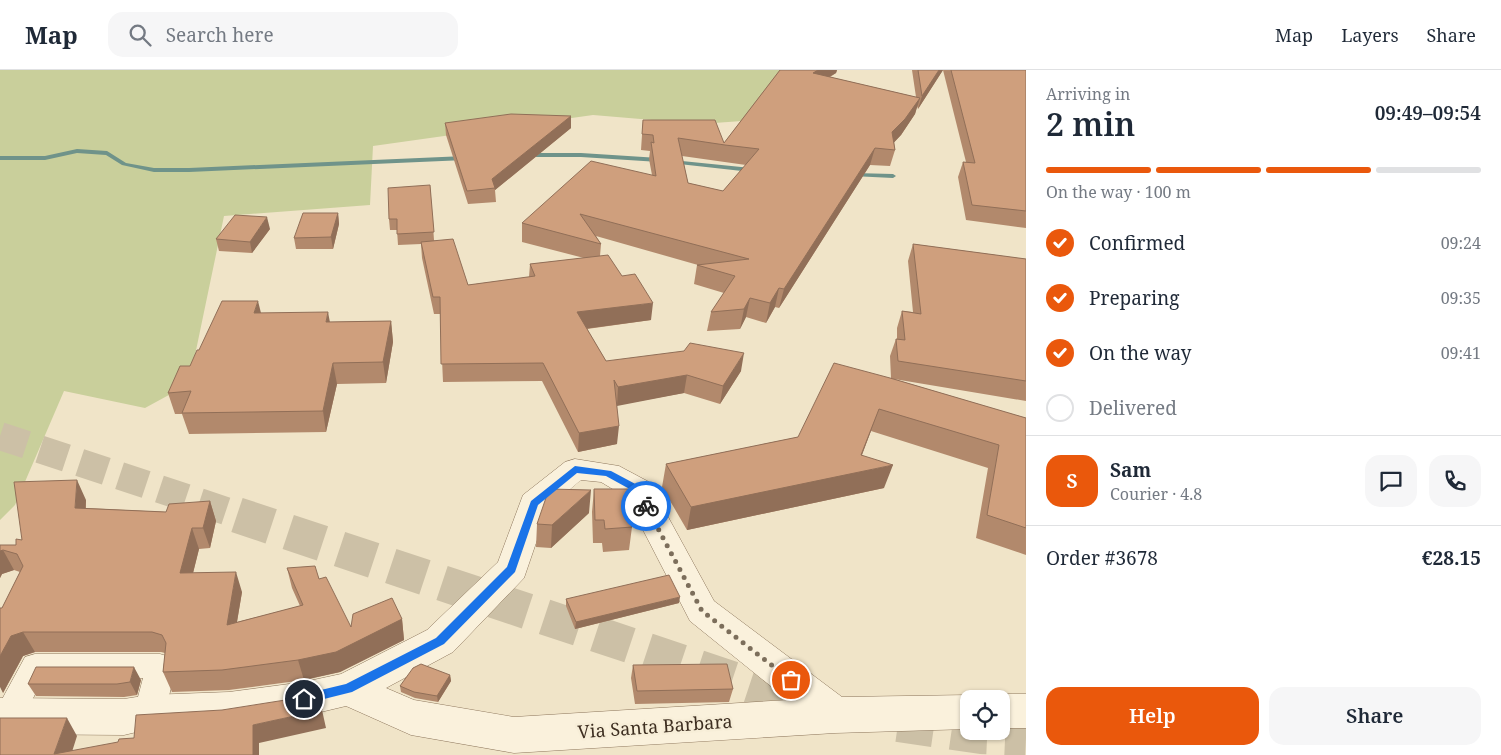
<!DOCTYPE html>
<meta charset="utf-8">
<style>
:root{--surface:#fff;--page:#f6f6f7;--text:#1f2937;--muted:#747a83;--line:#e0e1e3;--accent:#ea580c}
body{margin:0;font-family:"Noto Serif",serif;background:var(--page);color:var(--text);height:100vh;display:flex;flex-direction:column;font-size:19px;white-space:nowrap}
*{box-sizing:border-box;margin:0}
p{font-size:16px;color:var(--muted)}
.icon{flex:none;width:28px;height:28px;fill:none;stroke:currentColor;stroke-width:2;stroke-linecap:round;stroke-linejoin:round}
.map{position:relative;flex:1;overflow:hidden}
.panel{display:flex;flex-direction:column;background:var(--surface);width:475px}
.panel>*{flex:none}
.controls{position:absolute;left:960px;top:620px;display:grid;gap:10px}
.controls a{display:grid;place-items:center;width:50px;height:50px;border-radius:10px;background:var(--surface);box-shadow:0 1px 4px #0004;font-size:25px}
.pin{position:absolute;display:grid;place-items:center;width:42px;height:42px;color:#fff;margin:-21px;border:2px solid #fff;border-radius:50%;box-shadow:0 1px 5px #0007}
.courier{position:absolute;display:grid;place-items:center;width:50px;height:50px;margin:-25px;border:4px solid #1a73e8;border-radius:50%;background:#fff;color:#222;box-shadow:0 1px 6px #0007}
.overview em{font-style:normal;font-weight:600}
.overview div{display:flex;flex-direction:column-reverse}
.overview{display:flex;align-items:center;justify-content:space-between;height:85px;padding:0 20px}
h1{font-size:32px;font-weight:600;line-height:38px}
.bar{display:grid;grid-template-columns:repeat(4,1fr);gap:8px 5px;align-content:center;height:60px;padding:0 20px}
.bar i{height:6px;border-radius:4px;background:var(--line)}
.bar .active{background:var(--accent)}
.bar p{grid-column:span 4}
.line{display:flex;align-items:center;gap:12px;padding:0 20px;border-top:1px solid var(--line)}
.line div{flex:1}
.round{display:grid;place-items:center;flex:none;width:52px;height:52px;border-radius:15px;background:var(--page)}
ol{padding:0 20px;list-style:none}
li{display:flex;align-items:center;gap:15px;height:55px}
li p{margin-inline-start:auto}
li .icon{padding:5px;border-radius:50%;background:var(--accent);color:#fff;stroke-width:4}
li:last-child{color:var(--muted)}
li i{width:28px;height:28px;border:2px solid var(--line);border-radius:50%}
.cta{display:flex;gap:10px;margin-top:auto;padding:10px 20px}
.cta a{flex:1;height:58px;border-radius:15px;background:var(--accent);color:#fff;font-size:20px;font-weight:600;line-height:58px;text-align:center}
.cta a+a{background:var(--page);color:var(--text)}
header{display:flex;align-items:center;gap:30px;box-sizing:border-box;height:70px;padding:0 25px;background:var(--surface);border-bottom:1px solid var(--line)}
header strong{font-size:24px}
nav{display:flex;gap:28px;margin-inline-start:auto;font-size:18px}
.search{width:350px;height:45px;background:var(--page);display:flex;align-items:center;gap:12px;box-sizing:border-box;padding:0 18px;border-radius:15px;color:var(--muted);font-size:19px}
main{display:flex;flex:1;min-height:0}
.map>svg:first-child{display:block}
</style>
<header>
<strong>Map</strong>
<div class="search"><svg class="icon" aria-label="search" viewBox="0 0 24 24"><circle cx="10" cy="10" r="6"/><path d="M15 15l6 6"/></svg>Search here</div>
<nav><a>Map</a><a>Layers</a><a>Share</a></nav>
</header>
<main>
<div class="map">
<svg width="1026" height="685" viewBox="0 0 1026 685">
<rect width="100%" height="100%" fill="#f0e4c8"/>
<!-- green -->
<path fill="#c9cf9b" d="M 0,0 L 789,0 L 742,51 L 700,54 L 593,45 L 373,76 L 370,135 L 224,146 L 189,314 L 145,338 L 64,321 L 15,435 L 0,450 Z"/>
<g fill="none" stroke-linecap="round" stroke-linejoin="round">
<!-- stream -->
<path fill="#6f938a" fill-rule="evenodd" d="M 77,79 L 107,81 L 126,93 L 154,98 L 189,98 L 465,86 L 468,88 L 465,90 L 189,102 L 154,102 L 122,95 L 106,85 L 77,83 L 45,90 L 0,90 L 0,86 L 45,86 Z
M 581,83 L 659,88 L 662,90 L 659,92 L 581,87 L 527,87 L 524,85 L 527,83 Z
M 672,90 L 751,98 L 754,100 L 751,102 L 670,93 L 670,91 Z
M 854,103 L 893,104 L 896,106 L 893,108 L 852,106 L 851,105 Z"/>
<!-- trunk-tunnel-far1 -->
<path stroke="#ccc0a6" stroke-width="28" stroke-dasharray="28 14" stroke-linecap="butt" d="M 0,366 L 241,446"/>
<!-- trunk-tunnel -->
<path stroke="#ccc0a6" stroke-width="36" stroke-dasharray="36 18" stroke-linecap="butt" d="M 237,445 L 792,629 L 820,636
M 898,654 L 981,666 L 1026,668"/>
<!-- pedestrian casing -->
<g stroke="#8d765c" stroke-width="1">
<path id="pedestrian" d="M 35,584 L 160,584 L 170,587 C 178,604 167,635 160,652 L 149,655 L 138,652 L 134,642 L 143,608 L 43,608 L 20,655 L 9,659 L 0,655 L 0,633 L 25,587 Z"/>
</g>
<!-- minor casing -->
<g stroke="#8d765c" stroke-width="1">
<path id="minor" d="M 575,389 L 619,396 L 649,412 L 714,531 L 842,627 L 969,625 L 980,629 L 969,629 L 969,659 L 835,663 L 514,683 L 411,665 L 346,636 L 304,646 L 229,656 L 149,659 L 124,665 L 0,664 L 0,628 L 124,629 L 149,625 L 229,622 L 304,612 L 341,604 L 427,560 L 498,492 L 523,425 L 565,392 ZM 581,410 L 601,412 L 626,427 L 690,551 L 788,630 L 514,647 L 414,630 L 386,618 L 453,582 L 524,508 L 548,438 Z
M 1001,624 L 1026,624 L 1026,658 L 1001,658 L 1001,629 L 987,629 Z"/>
</g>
<!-- pedestrian -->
<use href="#pedestrian" fill="#faf1dc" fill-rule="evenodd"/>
<!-- minor -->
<use href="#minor" fill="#faf1dc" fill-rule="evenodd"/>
</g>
<!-- wall -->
<path fill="#b2896c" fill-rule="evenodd" d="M 780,0 L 837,0 L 836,3 L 830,7 L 916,27 L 912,0 L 1026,0 L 1026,158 L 966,150 L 958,107 L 963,92 L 966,92 L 943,0 L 918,39 L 917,36 L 915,44 L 901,65 L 894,72 L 895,80 L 890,96 L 870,95 L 779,238 L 775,237 L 766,253 L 746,247 L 740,259 L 707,261 L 711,242 L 724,223 L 694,214 L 697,195 L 698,195 L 596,166 L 601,174 L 600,186 L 651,250 L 587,259 L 606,291 L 741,301 L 720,334 L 684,323 L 617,335 L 617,374 L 578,382 L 542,311 L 443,312 L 440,244 L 434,244 L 422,188 L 421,174 L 398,175 L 397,160 L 390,160 L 389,149 L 430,115 L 434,170 L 468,215 L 529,207 L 530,194 L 584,188 L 522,172 L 522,153 L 652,105 L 649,89 L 650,81 L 641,80 L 643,50 L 724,73 ZM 682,86 L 746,95 L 723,121 L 688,113 Z
M 571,46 L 571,58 L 495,120 L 496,132 L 468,134 L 446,65 L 445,53 Z
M 338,143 L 339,154 L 333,179 L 296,179 L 294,168 Z
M 270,159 L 252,183 L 219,181 L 216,169 Z
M 913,174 L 1026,189 L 1026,331 L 894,309 L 1026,348 L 1026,485 L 976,468 L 988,398 L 871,361 L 862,385 L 884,418 L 687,460 L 662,417 L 666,394 L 798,367 L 891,308 L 890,286 L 896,269 L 897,269 L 897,258 L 902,241 L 913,242 L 908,191 Z
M 261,243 L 330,252 L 391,251 L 393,272 L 386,313 L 337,314 L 326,362 L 189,364 L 182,344 L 175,344 L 168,323 L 190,296 L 199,280 Z
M 594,419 L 632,457 L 629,480 L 603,482 L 602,473 L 593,473 L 592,442 Z
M 86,430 L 86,438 L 166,442 L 210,431 L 216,451 L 210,478 L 199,479 L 193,503 L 242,522 L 237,552 L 300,536 L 292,518 L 287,498 L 319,509 L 351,557 L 402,549 L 404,570 L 340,602 L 304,610 L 229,620 L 172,622 L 163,602 L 165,583 L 161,582 L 35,582 L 23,586 L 3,623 L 2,538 L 20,502 L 14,500 L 2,504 L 0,508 L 0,475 L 16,475 L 22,470 Z
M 589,443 L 551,478 L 536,477 L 537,454 Z
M 566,529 L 679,533 L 575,559 L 566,536 Z
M 633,595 L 733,619 L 729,632 L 635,634 L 631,608 Z
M 450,605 L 451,611 L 438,632 L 415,628 L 401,622 L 400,616 Z
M 141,610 L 137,625 L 124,627 L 36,626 L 28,614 Z"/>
<!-- shaded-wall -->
<path fill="#916f58" d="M 818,0 L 837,0 L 836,3 L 810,18 L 813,3 Z
M 939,0 L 943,0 L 918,39 L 922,26 Z
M 920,28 L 915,44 L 901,65 L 888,79 L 892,62 Z
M 571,46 L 571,58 L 495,120 L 492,109 Z
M 875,78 L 870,95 L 779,238 L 784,219 Z
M 338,143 L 339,154 L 333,179 L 331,167 Z
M 267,147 L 270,159 L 252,183 L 250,172 Z
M 779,218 L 775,237 L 766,253 L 770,233 Z
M 750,228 L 746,247 L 740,259 L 744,239 Z
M 258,231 L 263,251 L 254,243 Z
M 653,233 L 651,250 L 576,260 L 577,242 Z
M 328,242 L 332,263 L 326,252 Z
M 391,251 L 393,272 L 386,313 L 383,292 Z
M 744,283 L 741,301 L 720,334 L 723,316 Z
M 333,293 L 337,314 L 326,362 L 323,341 Z
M 687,305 L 684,323 L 617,336 L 618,317 Z
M 879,339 L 855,403 L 893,395 L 884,418 L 687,460 L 691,437 L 861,385 Z
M 619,356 L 617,374 L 578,382 L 579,363 Z
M 77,410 L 86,430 L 84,458 L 75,438 Z
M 591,420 L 589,443 L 551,478 L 552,455 Z
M 210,431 L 216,451 L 210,478 L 203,458 Z
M 192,458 L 199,479 L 188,523 L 180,503 Z
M 3,480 L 14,500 L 2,504 L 0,508 L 0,481 Z
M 236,502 L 242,522 L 233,575 L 227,555 Z
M 680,527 L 679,533 L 575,559 L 576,552 Z
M 402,549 L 404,570 L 340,602 L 304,610 L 298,590 Z
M 23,562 L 35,582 L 23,586 L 3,623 L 0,617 L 0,586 L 11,566 Z
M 134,597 L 141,610 L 137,625 L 130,612 Z
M 450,605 L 451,611 L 438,632 L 437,626 Z
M 322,640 L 326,658 L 259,673 L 259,685 L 253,685 L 253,655 Z
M 67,648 L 77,666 L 71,685 L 54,684 Z"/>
<!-- building -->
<path fill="#cf9f7d" stroke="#916f58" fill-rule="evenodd" d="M 780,0 L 818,0 L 813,3 L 920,28 L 905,49 L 892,62 L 895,80 L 875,78 L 784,219 L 779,218 L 770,233 L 750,228 L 744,239 L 711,242 L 735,206 L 697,195 L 749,189 L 580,144 L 601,174 L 522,153 L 591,91 L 656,106 L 651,72 L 654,73 L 653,65 L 642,64 L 643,50 L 715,50 L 724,73 ZM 678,68 L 725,75 L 759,79 L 723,121 L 688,113 Z
M 918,0 L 939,0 L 922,26 Z
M 951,0 L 1026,0 L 1026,141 L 972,135 L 963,92 L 975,93 Z
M 511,44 L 571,46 L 492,109 L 495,118 L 467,121 L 445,53 Z
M 430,115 L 434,162 L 397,164 L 397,149 L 389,149 L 388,118 Z
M 303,143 L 338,143 L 331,167 L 294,168 Z
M 235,145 L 267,147 L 250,172 L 216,169 Z
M 453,169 L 468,215 L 535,206 L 530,194 L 608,185 L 622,206 L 635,204 L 653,233 L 577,242 L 606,291 L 684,281 L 690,273 L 744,283 L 723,316 L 687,305 L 618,317 L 614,310 L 619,356 L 579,363 L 543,293 L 441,294 L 440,227 L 433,227 L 421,172 Z
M 913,174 L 1026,189 L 1026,311 L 898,291 L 896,269 L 905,270 L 902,241 L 921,244 Z
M 222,231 L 258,231 L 254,243 L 328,242 L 326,252 L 391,251 L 383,292 L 333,293 L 323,341 L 182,343 L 191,321 L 168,323 L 180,296 L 190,296 L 197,280 L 199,280 Z
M 834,293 L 890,308 L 1026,348 L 1026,458 L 987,445 L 999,375 L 879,339 L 861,385 L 893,395 L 691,437 L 666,394 L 798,367 Z
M 77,410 L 75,438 L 166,442 L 169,434 L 210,431 L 203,458 L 192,458 L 180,503 L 236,502 L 227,555 L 303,535 L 287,498 L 315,496 L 319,509 L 326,507 L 351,557 L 353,544 L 392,528 L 402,549 L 336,582 L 298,590 L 222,600 L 163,602 L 166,573 L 162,565 L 152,562 L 23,562 L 11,566 L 0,586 L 0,538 L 2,538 L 23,496 L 17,484 L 3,480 L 0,481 L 0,475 L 16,475 L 16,469 L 22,470 L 14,412 Z
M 549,419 L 591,420 L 552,455 L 537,454 Z
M 594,419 L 628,419 L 632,457 L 605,459 L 604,450 L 595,450 Z
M 669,505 L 680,527 L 576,552 L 566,529 Z
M 421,594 L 450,605 L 437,626 L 414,622 L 400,616 L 413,598 Z
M 727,594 L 733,619 L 637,621 L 633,595 Z
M 36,597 L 134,597 L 130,612 L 117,614 L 28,614 Z
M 317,625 L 322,640 L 253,655 L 253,685 L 0,685 L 0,648 L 67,648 L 54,684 L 118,672 L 119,669 L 134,668 L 136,645 L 222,640 Z"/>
<!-- route -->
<path fill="#1a73e8" d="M 575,396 L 611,401 L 641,417 L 651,436 L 646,439 L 643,438 L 635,422 L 606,406 L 577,403 L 538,435 L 515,502 L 444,574 L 352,622 L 304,634 L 300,632 L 300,625 L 346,614 L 436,568 L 507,497 L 531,431 Z"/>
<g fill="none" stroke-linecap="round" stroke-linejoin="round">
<!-- done -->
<path stroke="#7c6e5b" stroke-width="5" stroke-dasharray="0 9" d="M 646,436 L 702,541 L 791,610"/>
</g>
<g text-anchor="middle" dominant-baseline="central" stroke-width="5" stroke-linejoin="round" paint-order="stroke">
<!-- near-street labels -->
<g font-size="18" fill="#3d2e20" stroke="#f7eed8">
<text transform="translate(655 656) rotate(-4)">Via Santa Barbara</text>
</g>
</g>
</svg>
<div class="controls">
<a><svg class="icon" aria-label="locate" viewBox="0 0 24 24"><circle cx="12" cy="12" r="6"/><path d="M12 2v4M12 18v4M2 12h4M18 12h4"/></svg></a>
</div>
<div class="pin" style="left:791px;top:610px;background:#ea580c"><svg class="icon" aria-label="bag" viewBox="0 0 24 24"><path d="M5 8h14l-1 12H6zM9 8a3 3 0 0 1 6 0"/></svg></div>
<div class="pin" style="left:304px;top:629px;background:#1f2937"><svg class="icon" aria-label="home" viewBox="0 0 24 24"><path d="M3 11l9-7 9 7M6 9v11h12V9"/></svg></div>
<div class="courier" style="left:646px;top:436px"><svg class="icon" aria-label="bike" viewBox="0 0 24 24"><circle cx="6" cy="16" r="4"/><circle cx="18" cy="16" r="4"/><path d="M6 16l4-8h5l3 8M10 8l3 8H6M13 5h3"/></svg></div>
</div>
<section class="panel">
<div class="overview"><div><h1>2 min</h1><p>Arriving in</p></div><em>09:49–09:54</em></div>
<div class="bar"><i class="active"></i><i class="active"></i><i class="active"></i><i></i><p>On the way · 100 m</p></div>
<ol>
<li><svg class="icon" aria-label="check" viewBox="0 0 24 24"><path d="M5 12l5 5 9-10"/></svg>Confirmed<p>09:24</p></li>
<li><svg class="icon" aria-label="check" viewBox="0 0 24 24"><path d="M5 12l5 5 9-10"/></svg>Preparing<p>09:35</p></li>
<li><svg class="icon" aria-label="check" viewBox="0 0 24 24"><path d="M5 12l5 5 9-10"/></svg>On the way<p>09:41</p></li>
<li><i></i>Delivered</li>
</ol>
<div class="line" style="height:90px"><b class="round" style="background:var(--accent);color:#fff">S</b><div><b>Sam</b><p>Courier · 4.8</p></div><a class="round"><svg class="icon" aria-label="chat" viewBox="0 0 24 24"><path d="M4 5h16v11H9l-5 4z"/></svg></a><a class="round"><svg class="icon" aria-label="phone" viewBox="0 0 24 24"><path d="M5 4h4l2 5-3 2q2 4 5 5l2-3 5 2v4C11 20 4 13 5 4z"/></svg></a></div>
<div class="line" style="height:65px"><div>Order #3678</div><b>€28.15</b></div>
<div class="cta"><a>Help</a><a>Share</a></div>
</section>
</main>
